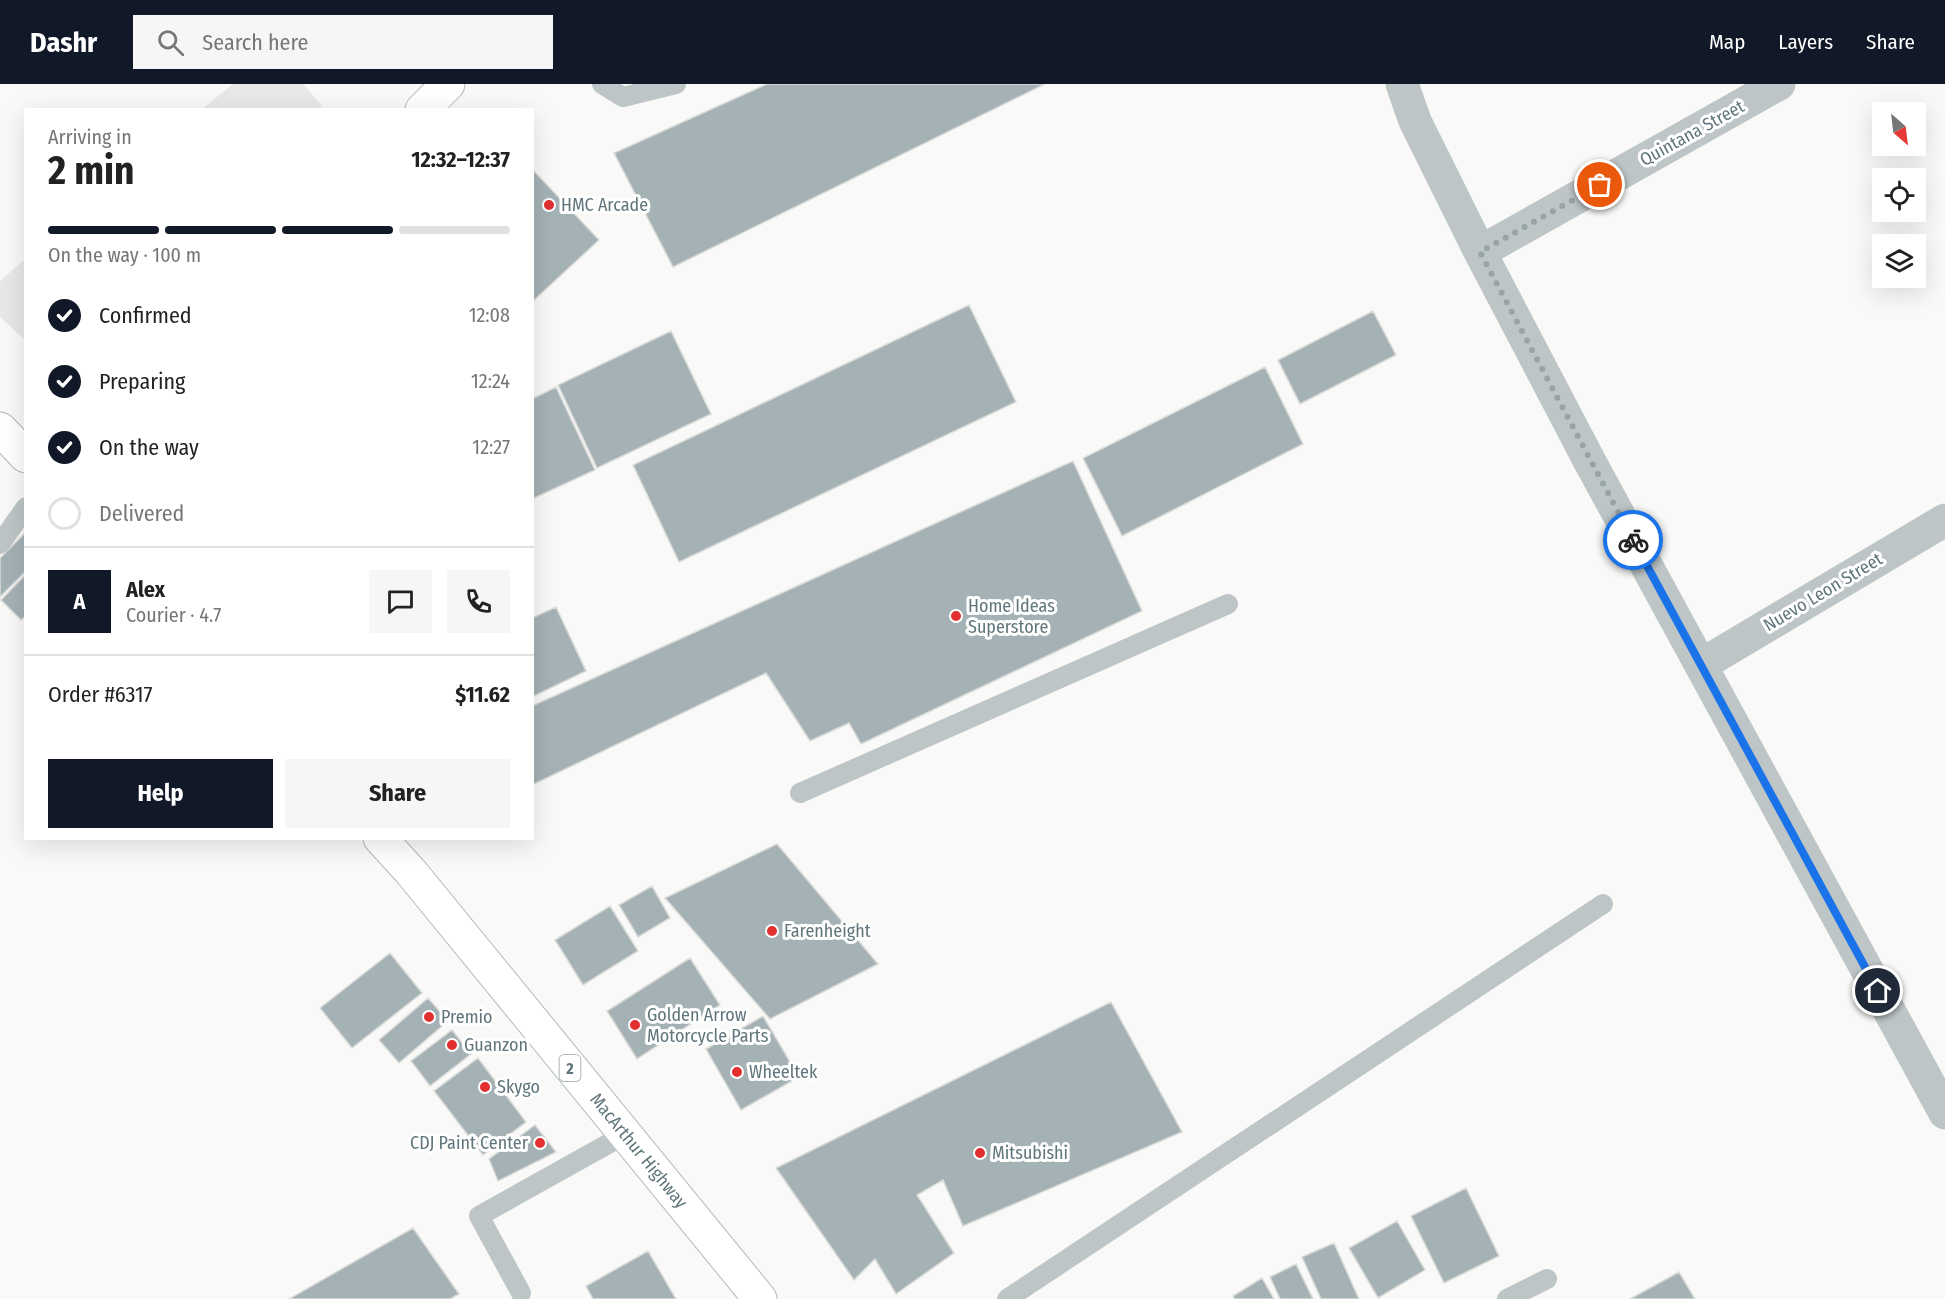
<!DOCTYPE html>
<meta charset="utf-8">
<style>
:root{--surface:#fff;--page:#f6f6f6;--text:#222;--muted:#767676;--line:#e0e0e0;--accent:#111827}
body{margin:0;font-family:"Fira Sans Condensed",sans-serif;background:var(--page);color:var(--text);height:100vh;display:flex;flex-direction:column;font-size:22px;white-space:nowrap}
*{box-sizing:border-box;margin:0}
p{font-size:20px;color:var(--muted)}
.icon{flex:none;width:33px;height:33px;fill:none;stroke:currentColor;stroke-width:2;stroke-linecap:round;stroke-linejoin:round}
.map{position:relative;flex:1;overflow:hidden}
.side{position:absolute;left:24px;top:24px;width:510px;height:732px;display:flex;flex-direction:column;background:var(--surface);border-radius:0px;box-shadow:0 6px 24px #0002}
.side>*{flex:none}
.needle{width:39px;rotate:152deg}
.fabs{position:absolute;left:1872px;top:18px;display:grid;gap:12px}
.fabs a{display:grid;place-items:center;width:54px;height:54px;border-radius:0px;background:var(--surface);box-shadow:0 6px 24px #0002;font-size:30px}
.pin{position:absolute;display:grid;place-items:center;width:51px;height:51px;color:#fff;margin:-26px;border:3px solid #fff;border-radius:50%;box-shadow:0 2px 6px #0007}
.courier{position:absolute;display:grid;place-items:center;width:60px;height:60px;margin:-30px;border:4px solid #1a73e8;border-radius:50%;background:#fff;color:#222;box-shadow:0 2px 8px #0007}
.head em{font-style:normal;font-weight:700}
.head div{display:flex;flex-direction:column-reverse}
.head{display:flex;align-items:center;justify-content:space-between;height:102px;padding:0 24px}
h1{font-size:39px;font-weight:700;line-height:45px}
.bar{display:grid;grid-template-columns:repeat(4,1fr);gap:9px 6px;align-content:center;height:72px;padding:0 24px}
.bar i{height:8px;border-radius:4px;background:var(--line)}
.bar .on{background:var(--accent)}
.bar p{grid-column:span 4}
.line{display:flex;align-items:center;gap:15px;padding:0 24px;border-top:2px solid var(--line)}
.line div{flex:1}
.round{display:grid;place-items:center;flex:none;width:63px;height:63px;border-radius:0px;background:var(--page)}
ol{padding:0 24px;list-style:none}
li{display:flex;align-items:center;gap:18px;height:66px}
li p{margin-inline-start:auto}
li .icon{padding:6px;border-radius:50%;background:var(--accent);color:#fff;stroke-width:4}
li:last-child{color:var(--muted)}
li i{width:33px;height:33px;border:3px solid var(--line);border-radius:50%}
.primary-button{display:flex;gap:12px;margin-top:auto;padding:12px 24px}
.primary-button a{flex:1;height:69px;border-radius:0px;background:var(--accent);color:#fff;font-size:24px;font-weight:700;line-height:69px;text-align:center}
.primary-button a+a{background:var(--page);color:var(--text)}
header{display:flex;align-items:center;gap:36px;box-sizing:border-box;height:84px;padding:0 30px;background:var(--accent);color:#fff}
header strong{font-size:28px}
nav{display:flex;gap:33px;margin-inline-start:auto;font-size:21px}
.search{width:420px;height:54px;background:var(--page);display:flex;align-items:center;gap:15px;box-sizing:border-box;padding:0 21px;border-radius:0px;color:var(--muted);font-size:22px}
.map>svg:first-child{display:block}
</style>
<header>
<strong>Dashr</strong>
<div class="search"><svg class="icon" aria-label="search" viewBox="0 0 24 24"><circle cx="10" cy="10" r="6"/><path d="M15 15l6 6"/></svg>Search here</div>
<nav><a>Map</a><a>Layers</a><a>Share</a></nav>
</header>
<div class="map">
<svg width="1945" height="1215" viewBox="0 0 1945 1215">
<rect width="100%" height="100%" fill="#f9f9f7"/>
<!-- built -->
<path fill="#e7e9e8" d="M 233,0 L 303,0 L 322,22 L 318,26 L 202,25 Z
M 25,175 L 25,256 L 0,233 L 0,197 Z"/>
<!-- building -->
<path fill="#a5b2b5" stroke="#dbdbd9" stroke-width="1.5" d="M 767,0 L 1045,0 L 673,183 L 614,69 Z
M 532,85 L 599,156 L 532,218 Z
M 969,221 L 1016,318 L 679,478 L 633,381 Z
M 1373,227 L 1396,271 L 1300,320 L 1278,276 Z
M 671,247 L 711,330 L 597,384 L 558,301 Z
M 1265,283 L 1303,360 L 1122,452 L 1083,374 Z
M 556,303 L 595,386 L 532,415 L 532,315 Z
M 1073,377 L 1142,527 L 861,660 L 849,639 L 810,657 L 766,589 L 532,701 L 532,622 Z
M 25,449 L 26,487 L 0,513 L 0,474 Z
M 26,490 L 26,532 L 21,536 L 1,516 Z
M 556,523 L 586,587 L 532,613 L 532,534 Z
M 777,760 L 878,880 L 770,935 L 665,814 Z
M 652,802 L 670,834 L 638,853 L 619,821 Z
M 610,822 L 638,867 L 583,901 L 555,856 Z
M 390,869 L 422,909 L 352,964 L 320,924 Z
M 690,874 L 720,921 L 637,975 L 607,927 Z
M 428,914 L 448,937 L 399,979 L 379,956 Z
M 1111,918 L 1182,1048 L 963,1142 L 943,1096 L 917,1111 L 954,1169 L 896,1210 L 875,1175 L 854,1196 L 776,1084 Z
M 763,932 L 799,993 L 741,1026 L 706,965 Z
M 452,946 L 471,970 L 430,1002 L 411,977 Z
M 478,974 L 526,1038 L 483,1071 L 434,1007 Z
M 535,1041 L 556,1068 L 498,1097 L 489,1075 Z
M 1466,1104 L 1499,1172 L 1444,1199 L 1411,1132 Z
M 1397,1137 L 1425,1186 L 1378,1214 L 1349,1164 Z
M 413,1144 L 459,1210 L 450,1215 L 289,1215 Z
M 1334,1159 L 1359,1215 L 1321,1215 L 1302,1173 Z
M 648,1167 L 676,1215 L 593,1215 L 586,1202 Z
M 1296,1180 L 1313,1215 L 1280,1215 L 1270,1193 Z
M 1679,1188 L 1695,1215 L 1630,1215 Z
M 1262,1194 L 1274,1215 L 1235,1215 L 1233,1212 Z"/>
<g fill="none" stroke-linecap="round" stroke-linejoin="round">
<!-- primary casing -->
<g stroke="#b2b9bc" stroke-width="35">
<g id="primary">
<path id="s1" d="M 380,754 L 411,788 L 760,1215"/>
</g>
</g>
<!-- trunk casing -->
<g stroke="#b2b8ba" stroke-width="35">
<path id="trunk" d="M 422,26 L 448,0
M 0,345 L 26,372"/>
</g>
<!-- service -->
<path stroke="#bec5c7" stroke-width="20" d="M 602,0 L 623,13 L 676,0
M 0,460 L 26,423
M 800,709 L 1228,520
M 521,1209 L 479,1132 L 624,1051
M 1007,1215 L 1603,820
M 1507,1215 L 1547,1195"/>
<!-- minor -->
<path stroke="#bec5c7" stroke-width="33" d="M 1402,0 L 1415,37 L 1480,168 L 1590,378 L 1945,1029
M 1480,168 L 1779,0
M 1701,581 L 1945,436"/>
<!-- primary -->
<use href="#primary" stroke="#fff" stroke-width="33"/>
<!-- trunk -->
<use href="#trunk" stroke="#fff" stroke-width="33"/>
</g>
<g fill="none" stroke-linecap="round" stroke-linejoin="round">
<!-- done -->
<path stroke="#96a4a7" stroke-width="6" stroke-dasharray="0 10.8" d="M 1600,101 L 1480,168 L 1633,456"/>
<!-- route -->
<path stroke="#1a73e8" stroke-width="8" d="M 1633,456 L 1878,907"/>
</g>
<!-- markers -->
<g fill="#e22f2f" stroke="#fff" stroke-width="2">
<circle cx="549" cy="121" r="6"/>
<circle cx="956" cy="532" r="6"/>
<circle cx="772" cy="847" r="6"/>
<circle cx="429" cy="933" r="6"/>
<circle cx="635" cy="941" r="6"/>
<circle cx="452" cy="961" r="6"/>
<circle cx="737" cy="988" r="6"/>
<circle cx="485" cy="1003" r="6"/>
<circle cx="540" cy="1059" r="6"/>
<circle cx="980" cy="1069" r="6"/>
</g>
<g text-anchor="middle" dominant-baseline="central" stroke-width="6" stroke-linejoin="round" paint-order="stroke">
<!-- shield labels -->
<rect fill="#fff" stroke="#909fa3" stroke-width="1.5" x="559.5" y="971" width="21" height="26" rx="4.5"/>
<g font-size="16" font-weight="bold" fill="#60767c">
<text x="570" y="984">2</text>
</g>
<!-- street labels -->
<g font-size="18" fill="#60767c" stroke="#fff">
<text transform="translate(1692 49) rotate(-29)">Quintana Street</text>
<text transform="translate(1823 508) rotate(-31)">Nuevo Leon Street</text>
<text stroke="none"><textPath href="#s1" startOffset="406">MacArthur Highway</textPath></text>
</g>
<!-- poi labels -->
<g font-size="18" fill="#60767c" stroke="#fff" text-anchor="start">
<text x="561" y="121">HMC Arcade</text>
<text x="968" y="522">Home Ideas<tspan x="968" dy="21">Superstore</tspan></text>
<text x="784" y="847">Farenheight</text>
<text x="647" y="931">Golden Arrow<tspan x="647" dy="21">Motorcycle Parts</tspan></text>
<text x="441" y="933">Premio</text>
<text x="464" y="961">Guanzon</text>
<text x="749" y="988">Wheeltek</text>
<text x="497" y="1003">Skygo</text>
<text x="528" y="1059" text-anchor="end">CDJ Paint Center</text>
<text x="992" y="1069">Mitsubishi</text>
</g>
</g>
</svg>
<div class="fabs">
<a><svg class="needle" viewBox="-14 -14 28 28"><path d="M0-13l5 13h-10z" fill="#e53935"/><path d="M0 13l5-13h-10z" fill="#767676"/></svg></a>
<a><svg class="icon" aria-label="locate" viewBox="0 0 24 24"><circle cx="12" cy="12" r="6"/><path d="M12 2v4M12 18v4M2 12h4M18 12h4"/></svg></a>
<a><svg class="icon" aria-label="layers" viewBox="0 0 24 24"><path d="M12 4l9 5-9 5-9-5zM3 14l9 5 9-5"/></svg></a>
</div>
<div class="pin" style="left:1600px;top:101px;background:#ea580c"><svg class="icon" aria-label="bag" viewBox="0 0 24 24"><path d="M5 8h14l-1 12H6zM9 8a3 3 0 0 1 6 0"/></svg></div>
<div class="pin" style="left:1878px;top:907px;background:#1f2937"><svg class="icon" aria-label="home" viewBox="0 0 24 24"><path d="M3 11l9-7 9 7M6 9v11h12V9"/></svg></div>
<div class="courier" style="left:1633px;top:456px"><svg class="icon" aria-label="bike" viewBox="0 0 24 24"><circle cx="6" cy="16" r="4"/><circle cx="18" cy="16" r="4"/><path d="M6 16l4-8h5l3 8M10 8l3 8H6M13 5h3"/></svg></div>
<section class="side">
<div class="head"><div><h1>2 min</h1><p>Arriving in</p></div><em>12:32–12:37</em></div>
<div class="bar"><i class="on"></i><i class="on"></i><i class="on"></i><i></i><p>On the way · 100 m</p></div>
<ol>
<li><svg class="icon" aria-label="check" viewBox="0 0 24 24"><path d="M5 12l5 5 9-10"/></svg>Confirmed<p>12:08</p></li>
<li><svg class="icon" aria-label="check" viewBox="0 0 24 24"><path d="M5 12l5 5 9-10"/></svg>Preparing<p>12:24</p></li>
<li><svg class="icon" aria-label="check" viewBox="0 0 24 24"><path d="M5 12l5 5 9-10"/></svg>On the way<p>12:27</p></li>
<li><i></i>Delivered</li>
</ol>
<div class="line" style="height:108px"><b class="round" style="background:var(--accent);color:#fff">A</b><div><b>Alex</b><p>Courier · 4.7</p></div><a class="round"><svg class="icon" aria-label="chat" viewBox="0 0 24 24"><path d="M4 5h16v11H9l-5 4z"/></svg></a><a class="round"><svg class="icon" aria-label="phone" viewBox="0 0 24 24"><path d="M5 4h4l2 5-3 2q2 4 5 5l2-3 5 2v4C11 20 4 13 5 4z"/></svg></a></div>
<div class="line" style="height:78px"><div>Order #6317</div><b>$11.62</b></div>
<div class="primary-button"><a>Help</a><a>Share</a></div>
</section>
</div>
